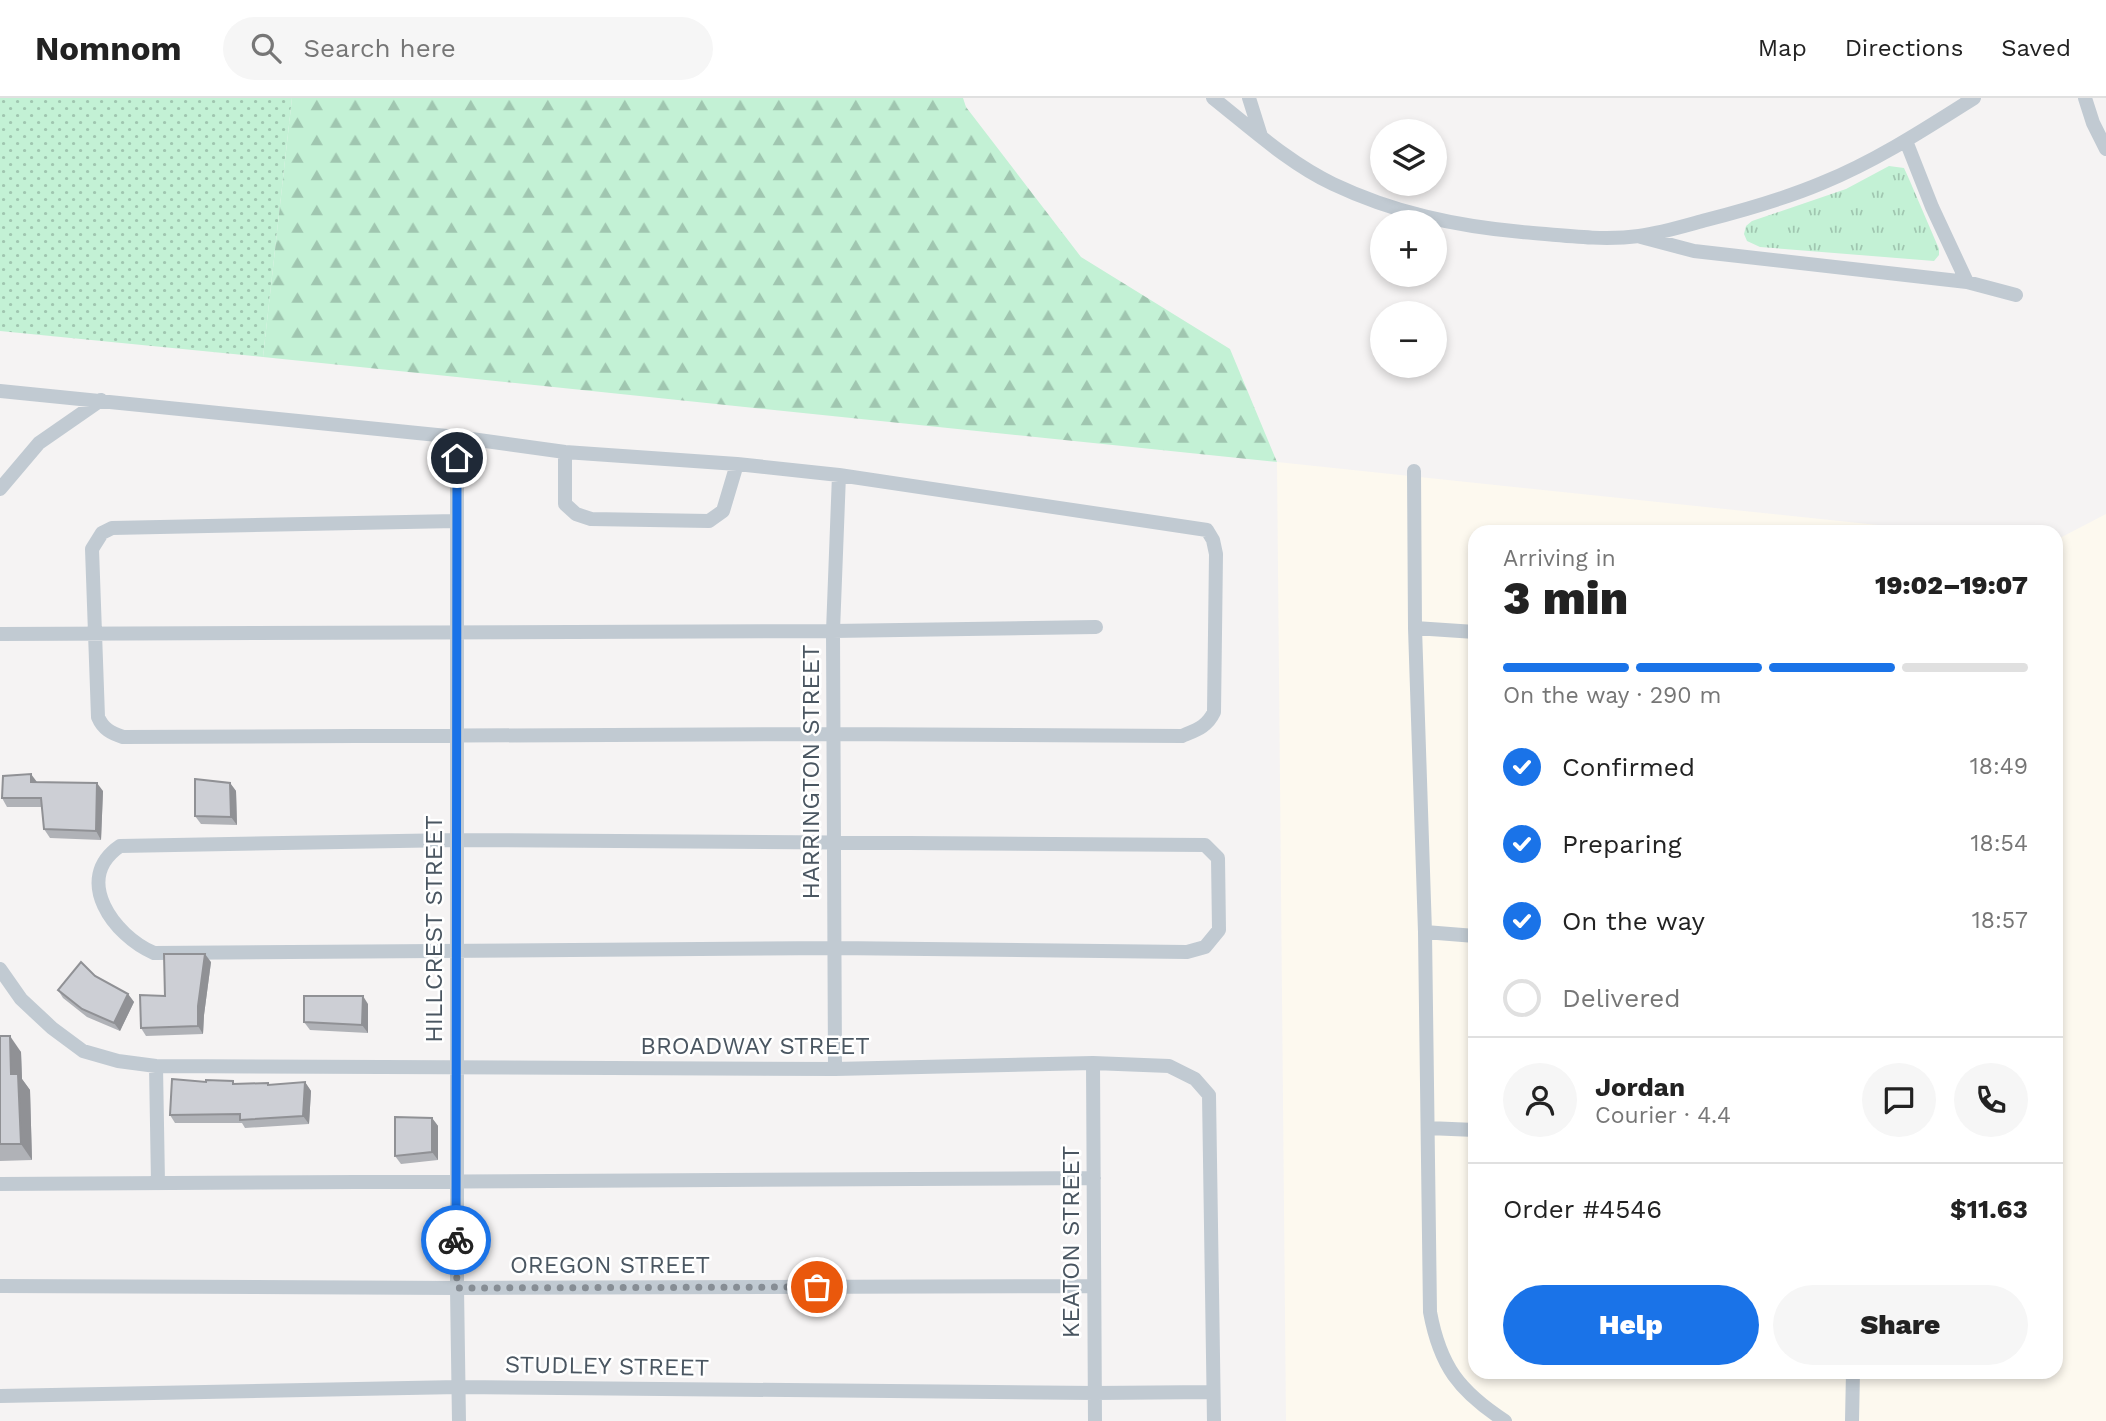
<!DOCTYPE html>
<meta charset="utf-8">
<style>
:root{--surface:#fff;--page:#f6f6f6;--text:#222;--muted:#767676;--line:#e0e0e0;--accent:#1a73e8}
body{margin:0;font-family:"Work Sans",sans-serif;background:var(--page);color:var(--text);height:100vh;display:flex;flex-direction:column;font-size:26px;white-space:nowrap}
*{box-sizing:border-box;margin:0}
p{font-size:23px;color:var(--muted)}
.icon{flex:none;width:38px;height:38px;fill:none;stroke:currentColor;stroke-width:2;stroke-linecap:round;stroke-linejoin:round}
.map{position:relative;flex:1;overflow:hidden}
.drawer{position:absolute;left:1468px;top:427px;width:595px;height:854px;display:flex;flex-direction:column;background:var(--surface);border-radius:21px;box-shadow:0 4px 10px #0003}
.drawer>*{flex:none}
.controls{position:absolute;left:1370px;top:21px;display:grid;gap:14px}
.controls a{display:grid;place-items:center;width:77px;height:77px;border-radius:50%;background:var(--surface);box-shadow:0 4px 10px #0003;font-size:35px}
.pin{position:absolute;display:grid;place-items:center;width:60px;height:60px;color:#fff;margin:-30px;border:4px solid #fff;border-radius:50%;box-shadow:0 2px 7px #0007}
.courier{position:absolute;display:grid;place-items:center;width:70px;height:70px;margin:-35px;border:5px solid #1a73e8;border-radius:50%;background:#fff;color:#222;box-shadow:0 2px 9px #0007}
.headline em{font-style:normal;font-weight:800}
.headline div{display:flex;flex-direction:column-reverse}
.headline{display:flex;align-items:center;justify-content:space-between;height:119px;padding:0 35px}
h1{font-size:46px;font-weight:800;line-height:52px}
.bar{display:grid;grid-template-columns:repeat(4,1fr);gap:10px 7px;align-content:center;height:84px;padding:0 35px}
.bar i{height:9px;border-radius:5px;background:var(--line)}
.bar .active{background:var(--accent)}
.bar p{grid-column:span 4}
.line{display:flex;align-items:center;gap:18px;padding:0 35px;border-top:2px solid var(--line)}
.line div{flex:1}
.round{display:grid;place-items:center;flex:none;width:74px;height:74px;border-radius:37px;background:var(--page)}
ol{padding:0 35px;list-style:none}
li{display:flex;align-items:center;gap:21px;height:77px}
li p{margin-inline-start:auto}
li .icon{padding:7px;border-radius:50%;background:var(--accent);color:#fff;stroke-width:4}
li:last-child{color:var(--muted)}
li i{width:38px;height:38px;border:4px solid var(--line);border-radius:50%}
.cta{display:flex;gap:14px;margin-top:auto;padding:14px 35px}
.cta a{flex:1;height:80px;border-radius:42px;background:var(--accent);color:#fff;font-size:28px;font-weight:800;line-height:80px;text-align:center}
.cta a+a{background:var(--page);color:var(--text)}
header{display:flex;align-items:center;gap:42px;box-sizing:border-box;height:98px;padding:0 35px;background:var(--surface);border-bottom:2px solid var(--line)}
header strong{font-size:33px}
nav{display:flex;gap:38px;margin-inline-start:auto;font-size:24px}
.search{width:490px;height:63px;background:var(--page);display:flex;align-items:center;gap:18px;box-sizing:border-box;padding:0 24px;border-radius:38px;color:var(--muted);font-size:26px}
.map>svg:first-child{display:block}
</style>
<header>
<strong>Nomnom</strong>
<div class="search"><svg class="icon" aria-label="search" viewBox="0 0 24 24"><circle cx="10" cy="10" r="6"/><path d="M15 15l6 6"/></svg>Search here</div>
<nav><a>Map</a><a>Directions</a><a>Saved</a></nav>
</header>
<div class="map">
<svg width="2106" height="1323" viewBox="0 0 2106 1323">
<defs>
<pattern id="grass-dots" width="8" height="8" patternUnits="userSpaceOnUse" patternTransform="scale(1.75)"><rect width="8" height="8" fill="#c3f1d5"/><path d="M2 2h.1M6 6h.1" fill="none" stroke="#a0c6b0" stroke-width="1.8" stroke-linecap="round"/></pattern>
<pattern id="forest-firs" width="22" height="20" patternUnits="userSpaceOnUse" patternTransform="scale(1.75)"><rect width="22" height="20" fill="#c3f1d5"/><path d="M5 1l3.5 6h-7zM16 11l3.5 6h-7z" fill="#a0c6b0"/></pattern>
<pattern id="park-tufts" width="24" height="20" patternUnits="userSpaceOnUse" patternTransform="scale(1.75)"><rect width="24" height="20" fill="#c3f1d5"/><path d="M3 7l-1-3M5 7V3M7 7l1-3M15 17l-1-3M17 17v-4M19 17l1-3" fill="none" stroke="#a0c6b0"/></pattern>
</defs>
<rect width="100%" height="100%" fill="#f5f3f3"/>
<!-- commercial -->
<path fill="#fdf9ef" d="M 1277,364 L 1944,434 L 1475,434 L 1475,1274 L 2056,1274 L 2056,442 L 2106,416 L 2106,1323 L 1286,1323 Z"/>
<!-- grass -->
<path fill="url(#grass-dots)" d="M 0,0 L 292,0 L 263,259 L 0,233 Z"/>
<!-- forest -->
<path fill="url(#forest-firs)" d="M 292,0 L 963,0 L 966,9 L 1081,159 L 1230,251 L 1277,364 L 263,259 Z"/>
<!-- park -->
<path fill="url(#park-tufts)" d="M 1889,68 L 1904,70 L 1909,81 L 1939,151 L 1939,157 L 1934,163 L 1760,149 L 1747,143 L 1744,136 L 1746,128 L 1752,123 L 1846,91 Z"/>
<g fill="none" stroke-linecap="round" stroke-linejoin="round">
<!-- street -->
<path stroke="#c1cad2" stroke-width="14" d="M 1213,0 C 1252,31 1289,65 1333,86 C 1394,115 1456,128 1522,134 C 1560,137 1601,143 1639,138 C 1661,135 1684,128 1706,122 C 1745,112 1784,101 1822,85 C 1876,63 1925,31 1974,0
M 1249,0 L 1261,38
M 2085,0 L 2093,25 L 2106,51
M 1906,43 L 1932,109 L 1967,184
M 1641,139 L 1694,153 L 1967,184 L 2016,197
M 0,293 L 457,339 L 565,354 L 737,366 L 839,377 L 1207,432 L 1213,442 L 1216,456 L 1214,614 C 1207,629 1196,632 1182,638 L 834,636 L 123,639 C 111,635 103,631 98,619 L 92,451 L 102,435 L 112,430 L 456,423
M 457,339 L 457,1190 L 459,1323
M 565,354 L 565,406 L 576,416 L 591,421 L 709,423 L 723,413 L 737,366
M 1414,373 L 1415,530 L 1425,834 L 1430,1214 C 1440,1268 1459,1293 1505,1323
M 0,391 L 39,345 L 101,302
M 1415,530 L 1475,534
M 0,536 L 833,533 L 1096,529
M 456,742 L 1205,747 L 1218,760 L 1219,832 L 1205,849 L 1187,854 L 835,850 L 154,855 C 114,838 72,781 120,748 Z
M 1425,834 L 1475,838
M 0,871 L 21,901 L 52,930 L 83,953 L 118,963 L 156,968 L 835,971 L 1093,965 L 1169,968 L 1195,981 L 1209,997 L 1214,1323
M 1093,965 L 1095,1323
M 156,968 L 158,1085
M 835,971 L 833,533 L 839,377
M 1428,1030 L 1475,1032
M 0,1086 L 1094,1080
M 0,1188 L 457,1190 L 1094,1188
M 0,1298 L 459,1289 L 1095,1295 L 1213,1294
M 1852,1323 L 1853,1274"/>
</g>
<!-- wall -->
<path fill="#b0b2b7" d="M 36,684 L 103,693 L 101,742 L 50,740 L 44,731 L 42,709 L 7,709 L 2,700 Z
M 230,685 L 236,693 L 237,727 L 201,726 L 195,718 Z
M 211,864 L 204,917 L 203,936 L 146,938 L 141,930 L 165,898 Z
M 58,892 L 128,896 L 134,904 L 120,933 L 87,919 L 63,900 Z
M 368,906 L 368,935 L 310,932 L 304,924 Z
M 0,938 L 21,954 L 22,981 L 30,992 L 32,1062 L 0,1063 Z
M 206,984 L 269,987 L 305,984 L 311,993 L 309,1026 L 245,1030 L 242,1025 L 175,1025 L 170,1017 Z
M 432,1020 L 438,1028 L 438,1062 L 401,1066 L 395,1058 Z"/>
<!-- shaded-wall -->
<path fill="#909195" d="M 31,676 L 37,684 L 31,684 Z
M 97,685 L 103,693 L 101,742 L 96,733 Z
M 230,685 L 236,693 L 237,727 L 231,719 Z
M 205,856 L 211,864 L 204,917 L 203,936 L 198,928 L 198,908 Z
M 128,896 L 134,904 L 120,933 L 114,925 Z
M 363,898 L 368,906 L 368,935 L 362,927 Z
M 10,938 L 21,954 L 22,981 L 30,992 L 32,1062 L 21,1046 L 11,976 Z
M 305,984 L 311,993 L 309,1026 L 303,1018 Z
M 432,1020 L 438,1028 L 438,1062 L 432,1054 Z"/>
<!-- building -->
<path fill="#cdcfd5" stroke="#909195" stroke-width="2" d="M 31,676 L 31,684 L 97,685 L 96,733 L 44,731 L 41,700 L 2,700 L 3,678 Z
M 195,681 L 230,685 L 231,719 L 195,718 Z
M 164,856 L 205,856 L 198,908 L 198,928 L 141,930 L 140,897 L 165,898 Z
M 81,864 L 95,878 L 128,896 L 114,925 L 82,911 L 58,892 Z
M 304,898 L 363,898 L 362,927 L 304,924 Z
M 0,938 L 10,938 L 11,976 L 18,976 L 21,1046 L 0,1046 Z
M 172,981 L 206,984 L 206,982 L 233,983 L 233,986 L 268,985 L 268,987 L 305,984 L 303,1018 L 240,1022 L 240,1016 L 170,1017 Z
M 395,1019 L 432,1020 L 432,1054 L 395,1058 Z"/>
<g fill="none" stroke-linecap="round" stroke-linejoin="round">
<!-- done -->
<path stroke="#868d94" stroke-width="7" stroke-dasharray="0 12.6" d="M 456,1142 L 457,1190 L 817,1189"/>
<!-- route -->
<path stroke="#1a73e8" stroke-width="9" d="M 456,1142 L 457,360"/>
</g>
<g text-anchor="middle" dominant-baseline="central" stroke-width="5" stroke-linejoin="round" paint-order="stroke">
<!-- street labels -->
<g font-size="24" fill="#4a5661" stroke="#fff">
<text transform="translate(811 674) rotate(-90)">HARRINGTON STREET</text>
<text transform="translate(434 831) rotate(-90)">HILLCREST STREET</text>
<text x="755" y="948">BROADWAY STREET</text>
<text transform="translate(1071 1144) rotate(-90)">KEATON STREET</text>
<text x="610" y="1167">OREGON STREET</text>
<text transform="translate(607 1268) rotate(1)">STUDLEY STREET</text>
</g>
</g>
</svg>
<div class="controls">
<a><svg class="icon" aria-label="layers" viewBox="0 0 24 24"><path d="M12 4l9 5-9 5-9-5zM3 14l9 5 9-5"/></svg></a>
<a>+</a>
<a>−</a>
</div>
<div class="pin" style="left:817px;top:1189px;background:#ea580c"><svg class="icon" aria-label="bag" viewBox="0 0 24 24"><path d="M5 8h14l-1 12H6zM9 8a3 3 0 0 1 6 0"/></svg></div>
<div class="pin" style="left:457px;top:360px;background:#1f2937"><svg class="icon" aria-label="home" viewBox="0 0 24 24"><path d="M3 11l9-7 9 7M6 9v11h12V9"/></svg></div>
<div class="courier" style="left:456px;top:1142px"><svg class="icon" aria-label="bike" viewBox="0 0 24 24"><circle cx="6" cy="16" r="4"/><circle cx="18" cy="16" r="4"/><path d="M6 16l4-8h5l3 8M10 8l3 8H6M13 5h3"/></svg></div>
<section class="drawer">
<div class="headline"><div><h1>3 min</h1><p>Arriving in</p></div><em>19:02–19:07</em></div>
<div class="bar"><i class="active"></i><i class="active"></i><i class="active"></i><i></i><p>On the way · 290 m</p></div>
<ol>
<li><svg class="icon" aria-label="check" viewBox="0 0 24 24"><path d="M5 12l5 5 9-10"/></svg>Confirmed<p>18:49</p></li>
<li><svg class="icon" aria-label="check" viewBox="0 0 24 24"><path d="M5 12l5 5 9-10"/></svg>Preparing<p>18:54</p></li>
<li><svg class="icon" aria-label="check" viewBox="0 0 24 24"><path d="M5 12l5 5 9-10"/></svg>On the way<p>18:57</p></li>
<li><i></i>Delivered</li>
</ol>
<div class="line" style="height:126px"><a class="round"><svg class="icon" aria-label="person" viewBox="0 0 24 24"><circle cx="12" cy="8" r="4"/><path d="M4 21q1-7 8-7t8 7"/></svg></a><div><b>Jordan</b><p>Courier · 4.4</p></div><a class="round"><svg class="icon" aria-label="chat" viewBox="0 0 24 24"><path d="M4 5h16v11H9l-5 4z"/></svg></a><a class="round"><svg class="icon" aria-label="phone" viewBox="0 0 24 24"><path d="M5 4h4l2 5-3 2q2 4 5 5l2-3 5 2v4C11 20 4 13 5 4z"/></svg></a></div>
<div class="line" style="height:91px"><div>Order #4546</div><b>$11.63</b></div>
<div class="cta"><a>Help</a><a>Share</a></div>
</section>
</div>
